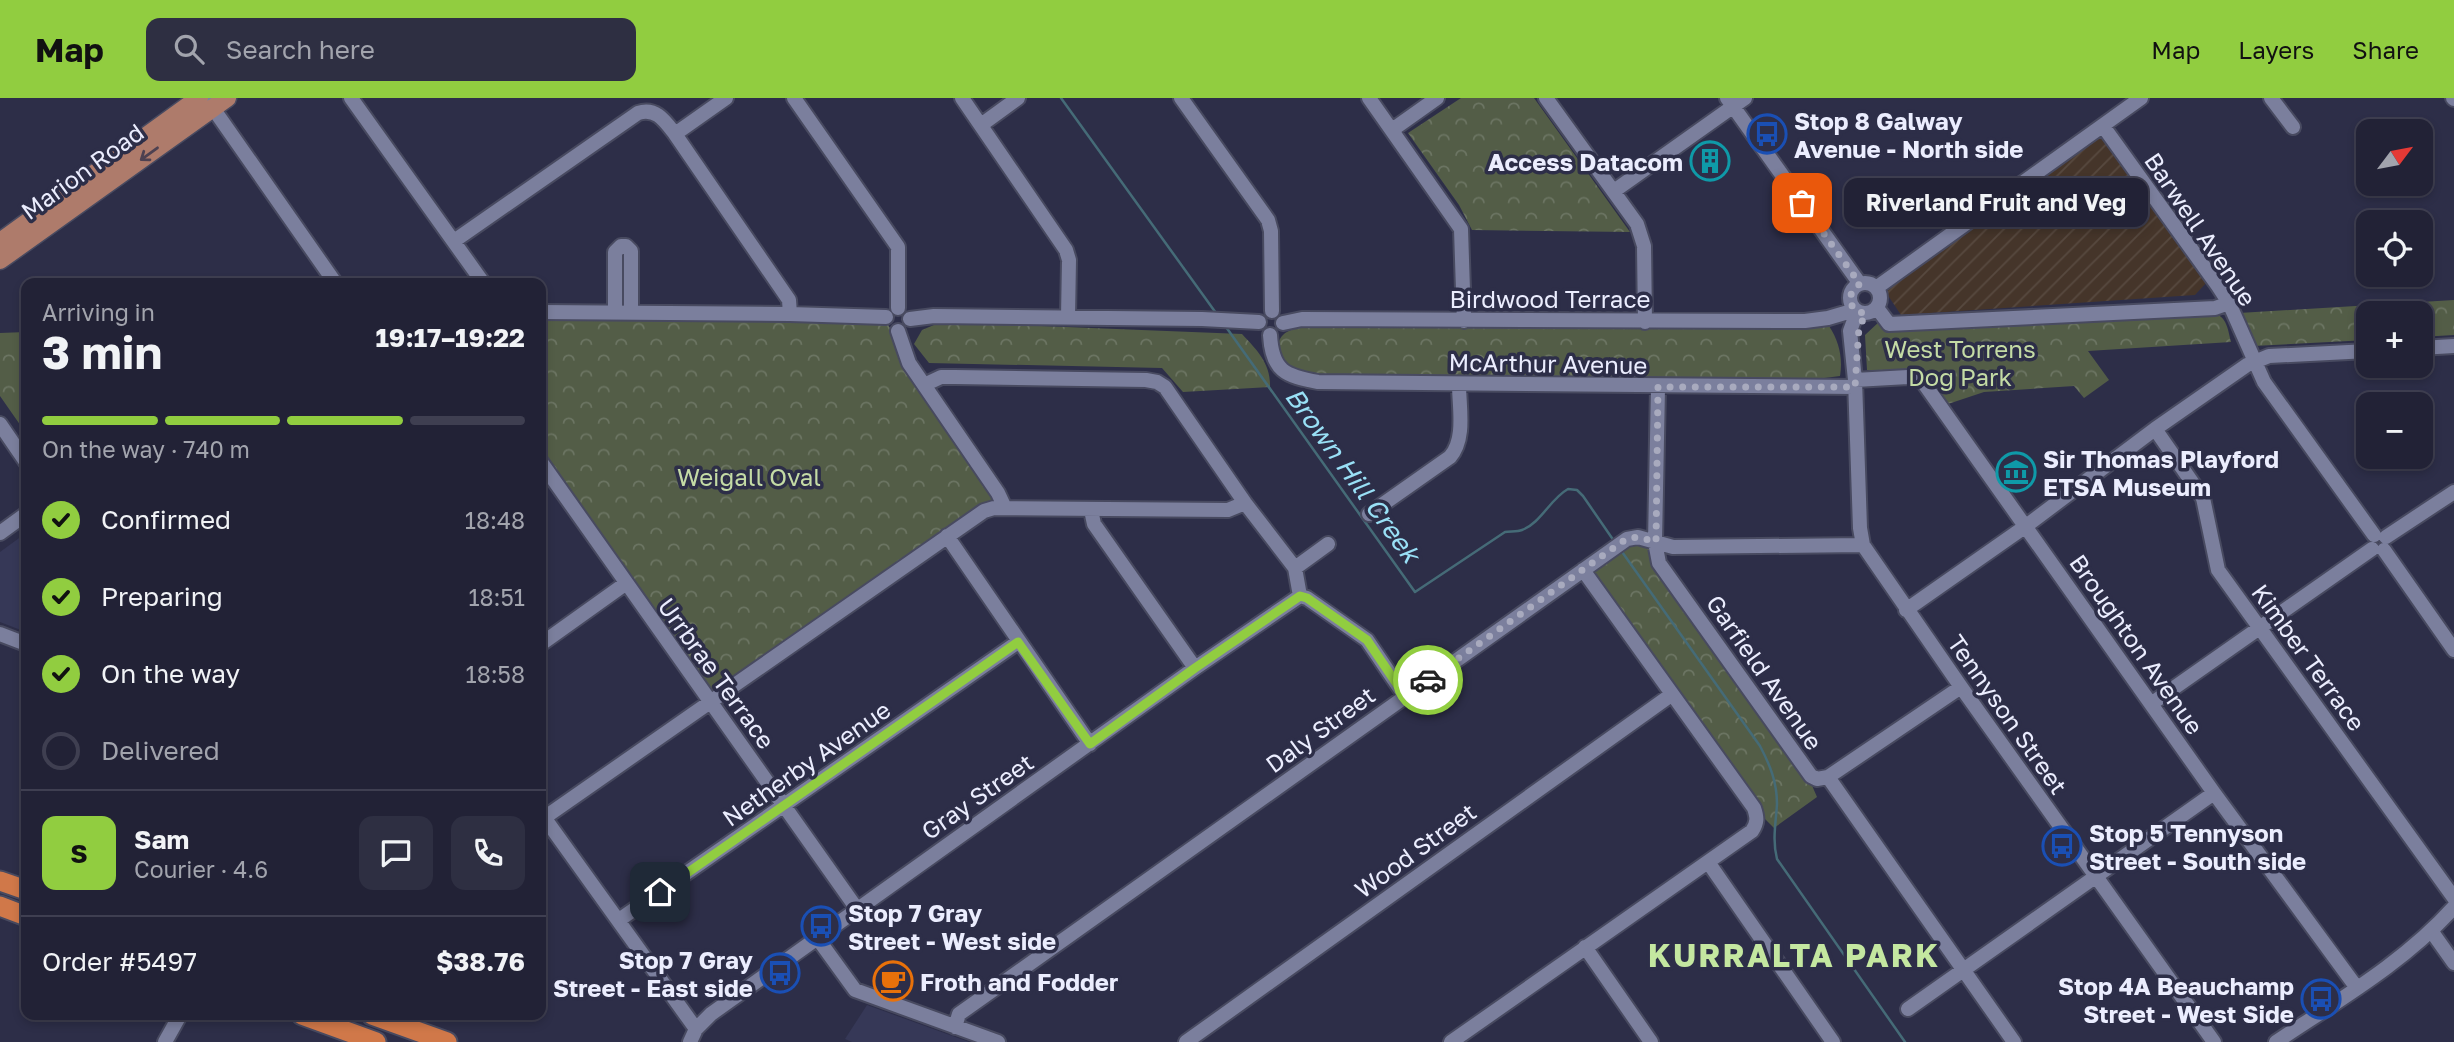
<!DOCTYPE html>
<meta charset="utf-8">
<style>
:root{--surface:#222236;--page:#2e2f42;--text:#f1f3f6;--muted:#a2a4ad;--line:#3f3f51;--accent:#91cd40}
body{margin:0;font-family:"Golos Text",sans-serif;background:var(--page);color:var(--text);height:100vh;display:flex;flex-direction:column;font-size:26px;white-space:nowrap}
*{box-sizing:border-box;margin:0}
p{font-size:23px;color:var(--muted)}
.icon{flex:none;width:38px;height:38px;fill:none;stroke:currentColor;stroke-width:2;stroke-linecap:round;stroke-linejoin:round}
.map{position:relative;flex:1;overflow:hidden}
.side{position:absolute;left:21px;top:180px;width:525px;height:742px;display:flex;flex-direction:column;background:var(--surface);border-radius:14px;box-shadow:0 4px 10px #0003,0 0 0 2px var(--line)}
.side>*{flex:none}
.needle{width:46px;rotate:58deg}
.fabs{position:absolute;left:2356px;top:21px;display:grid;gap:14px}
.fabs a{display:grid;place-items:center;width:77px;height:77px;border-radius:14px;background:var(--surface);box-shadow:0 4px 10px #0003,0 0 0 2px var(--line);font-size:35px}
.pin{position:absolute;display:grid;place-items:center;width:60px;height:60px;color:#fff;margin:-30px;border-radius:14px;box-shadow:0 4px 10px #0006}
.courier{position:absolute;display:grid;place-items:center;width:70px;height:70px;margin:-35px;border:5px solid #91cd40;border-radius:50%;background:#fff;color:#222;box-shadow:0 2px 9px #0007}
.bubble{position:absolute;height:49px;border-radius:14px;background:var(--surface);box-shadow:0 4px 10px #0003,0 0 0 2px var(--line);font-size:23px;font-weight:700;line-height:49px;text-align:center}
.headline em{font-style:normal;font-weight:700}
.headline div{display:flex;flex-direction:column-reverse}
.headline{display:flex;align-items:center;justify-content:space-between;height:119px;padding:0 21px}
h1{font-size:46px;font-weight:700;line-height:52px}
.bar{display:grid;grid-template-columns:repeat(4,1fr);gap:10px 7px;align-content:center;height:84px;padding:0 21px}
.bar i{height:9px;border-radius:5px;background:var(--line)}
.bar .selected{background:var(--accent)}
.bar p{grid-column:span 4}
.line{display:flex;align-items:center;gap:18px;padding:0 21px;border-top:2px solid var(--line)}
.line div{flex:1}
.round{display:grid;place-items:center;flex:none;width:74px;height:74px;border-radius:14px;background:var(--page)}
ol{padding:0 21px;list-style:none}
li{display:flex;align-items:center;gap:21px;height:77px}
li p{margin-inline-start:auto}
li .icon{padding:7px;border-radius:50%;background:var(--accent);color:#111;stroke-width:4}
li:last-child{color:var(--muted)}
li i{width:38px;height:38px;border:4px solid var(--line);border-radius:50%}
header{display:flex;align-items:center;gap:42px;box-sizing:border-box;height:98px;padding:0 35px;background:var(--accent);color:#111}
header strong{font-size:33px}
nav{display:flex;gap:38px;margin-inline-start:auto;font-size:24px}
.search{width:490px;height:63px;background:var(--page);display:flex;align-items:center;gap:18px;box-sizing:border-box;padding:0 24px;border-radius:14px;color:var(--muted);font-size:26px}
.map>svg:first-child{display:block}
</style>
<header>
<strong>Map</strong>
<div class="search"><svg class="icon" aria-label="search" viewBox="0 0 24 24"><circle cx="10" cy="10" r="6"/><path d="M15 15l6 6"/></svg>Search here</div>
<nav><a>Map</a><a>Layers</a><a>Share</a></nav>
</header>
<div class="map">
<svg width="2454" height="944" viewBox="0 0 2454 944">
<defs>
<pattern id="industrial-furrows" width="10" height="10" patternUnits="userSpaceOnUse" patternTransform="scale(1.75)"><rect width="10" height="10" fill="#45352a"/><path d="M-1 1l2-2M0 10L10 0M9 11l2-2" fill="none" stroke="#57493f"/></pattern>
<pattern id="park-crowns" width="20" height="18" patternUnits="userSpaceOnUse" patternTransform="scale(1.75)"><rect width="20" height="18" fill="#535d47"/><path d="M2 6a3 3 0 1 1 6 0M12 15a3 3 0 1 1 6 0" fill="none" stroke="#6c7563"/></pattern>
</defs>
<rect width="100%" height="100%" fill="#2d2e48"/>
<!-- built -->
<path fill="#363857" d="M 26,435 L 26,534 L 0,524 L 0,454 Z
M 867,907 L 969,944 L 852,944 L 845,941 Z"/>
<!-- industrial -->
<path fill="url(#industrial-furrows)" d="M 2092,41 L 2102,41 L 2207,184 L 2195,197 L 1901,217 L 1885,193 Z"/>
<!-- park -->
<path fill="url(#park-crowns)" d="M 1461,0 L 1534,0 L 1630,134 L 1472,132 L 1459,107 L 1408,35 Z
M 2454,202 L 2454,237 L 2420,239 L 2420,215 L 2368,215 L 2368,242 L 2254,248 L 2239,215 Z
M 541,214 L 886,219 L 889,229 L 898,233 L 909,265 L 1002,402 L 709,603 L 541,363 Z
M 2214,215 C 2227,219 2228,232 2231,244 L 2088,253 L 2109,282 L 2084,300 L 2074,288 L 1984,294 L 1945,307 L 1917,275 L 1872,273 L 1867,272 L 1865,237 L 1880,223 Z
M 941,224 L 1242,236 C 1257,252 1271,266 1270,289 L 1183,294 L 1162,270 L 929,265 L 914,246 L 922,232 Z
M 1305,228 L 1829,228 C 1839,243 1843,260 1840,278 L 1809,282 L 1327,279 C 1314,276 1300,274 1289,268 C 1283,265 1280,262 1279,256 C 1275,236 1288,232 1305,228 Z
M 26,234 L 26,331 L 23,331 L 0,298 L 0,235 Z
M 1631,439 L 1655,444 L 1660,465 L 1804,669 L 1817,699 L 1774,730 L 1754,710 L 1583,472 Z"/>
<g fill="none" stroke-linecap="round" stroke-linejoin="round">
<!-- stream -->
<path stroke="#456b77" stroke-width="2.5" d="M 1061,0 L 1216,215
M 1226,229 L 1415,494 L 1505,434 C 1510,433 1517,434 1522,432 C 1541,425 1550,401 1568,391 L 1577,392 L 1583,398 L 1614,443
M 1620,451 L 1760,648 C 1770,667 1777,684 1777,706 C 1776,724 1772,742 1777,761 L 1905,944"/>
<!-- minor casing -->
<g stroke="#484a60" stroke-width="18">
<path id="minor" d="M 351,0 L 484,186
M 794,0 L 898,149 L 898,210
M 962,0 L 1066,152 L 1069,162 L 1068,219
M 1181,0 L 1268,122 L 1271,133 L 1272,213
M 1369,0 L 1461,131 L 1464,223
M 1546,0 L 1637,126 L 1644,148 L 1645,224
M 1727,0 L 1860,186
M 2271,0 L 2293,29
M 2453,0 L 2454,1
M 208,3 L 336,186
M 981,27 L 1018,0
M 2103,28 L 2218,188 L 2229,205 L 2264,284 L 2374,437
M 1392,32 L 1437,0
M 675,36 L 726,0
M 1614,93 L 1745,0
M 454,143 L 638,15 C 656,9 665,23 675,36 L 789,202 L 790,216
M1850 200a15 15 0 1 1 30 0a15 15 0 1 1-30 0Z
M 1876,190 L 2141,0
M 1877,210 L 1889,226 L 2215,210 L 2229,205
M 541,214 L 790,216 L 886,219
M 615,214 L 615,154 L 621,148 L 626,148 L 631,153 L 631,214
M 1857,214 L 1850,233 L 1855,282 L 1860,430 L 1863,447 L 1961,589 L 2214,944
M 910,221 L 934,218 L 1202,221 L 1259,224
M 1283,225 L 1302,221 L 1805,223 L 1828,220 L 1855,212
M 898,233 L 909,265 L 998,395 L 1005,410
M 1270,237 C 1272,273 1285,278 1318,284 L 1855,289
M 2420,250 L 2454,248
M 1855,282 L 1908,279 L 1923,284 L 2214,695 L 2357,890
M 924,287 L 941,279 L 955,279 L 1146,282 L 1157,284 L 1165,289 L 1245,405 L 1295,470 L 1300,498 L 1307,500 L 1367,542 L 1405,598
M 1658,289 L 1655,444 L 1659,465 L 1811,678 L 1817,681 L 1828,679 L 1961,589
M 0,326 L 26,364
M 2155,331 L 2203,400 L 2218,472 L 2454,800
M 541,364 L 857,811
M 1091,412 L 1094,426 L 1195,570
M 1369,416 L 1450,359 C 1466,341 1459,309 1459,286
M 0,435 L 26,416
M 947,438 L 1090,646
M 2386,439 L 2454,394
M 2384,452 L 2454,552
M 1295,470 L 1328,446
M 1906,512 L 2026,428 L 2155,331 L 2247,267 L 2269,258 L 2368,253
M 0,536 L 26,546
M 541,546 L 625,486
M 2151,606 L 2372,451
M 1828,679 L 2014,944
M 541,715 L 696,931
M 541,722 L 984,413 L 994,410 L 1228,412 L 1245,405
M 1708,764 L 1833,944
M 619,822 L 1018,544
M 2432,834 L 2454,865
M 818,841 L 855,892 L 998,944
M 1585,849 L 1651,944
M 1908,911 L 2214,695
M 955,929 L 959,916 L 1627,441 L 1638,439 L 1673,449 L 1863,447
M 165,944 L 180,917
M 690,944 L 696,931 L 711,916 L 1195,570 L 1300,498
M 1186,944 L 1671,597
M 1451,944 L 1752,733 C 1758,724 1757,719 1754,710 L 1583,472
M 2276,944 C 2337,903 2405,864 2454,809"/>
</g>
<!-- major casing -->
<g stroke="#484a60" stroke-width="21">
<path id="major" d="M 0,144 L 199,0
M 0,162 L 227,0"/>
</g>
<!-- highway casing -->
<g stroke="#484a60" stroke-width="23">
<path id="highway" d="M 0,783 L 26,792
M 0,808 L 26,818
M 302,917 L 376,944
M 372,917 L 447,944"/>
</g>
<!-- minor -->
<use href="#minor" stroke="#7b7f9d" stroke-width="14"/>
<!-- major -->
<use href="#major" stroke="#ae7b6b" stroke-width="18"/>
<!-- highway -->
<use href="#highway" stroke="#d07849" stroke-width="19"/>
</g>
<!-- one-way arrows -->
<defs><path id="oneway-shaft" d="M-6 0H5M1.5-3L5.5 0L1.5 3" fill="none" stroke-width="1.6" stroke-linecap="round" stroke-linejoin="round" transform="scale(1.75)"/></defs>
<use stroke="#4d4151" href="#oneway-shaft" transform="translate(149 56) rotate(144)"/>
<g fill="none" stroke-linecap="round" stroke-linejoin="round">
<!-- done -->
<path stroke="#a8aabe" stroke-width="7" stroke-dasharray="0 12.6" d="M 1428,582 L 1626,441 L 1638,439 L 1656,444 L 1658,289 L 1855,289 L 1859,229 L 1866,216 L 1854,212 L 1849,201 L 1854,190 L 1860,186 L 1802,105"/>
<!-- route -->
<path stroke="#91cd40" stroke-width="9" d="M 660,794 L 1018,544 L 1090,646 L 1195,570 L 1300,498 L 1307,500 L 1367,542 L 1405,598 L 1428,582"/>
</g>
<!-- icons -->
<defs>
<g id="bus-ring" transform="scale(2.0125)"><circle r="9.5" fill="#2d2e48" stroke="#1a4fb4" stroke-width="1.5"/><path d="M-5-6H5V4H4V6H2V4H-2V6H-4V4H-5ZM-3.5-4V0h7V-4ZM-3.5 1.2v1.5H-2V1.2ZM2 1.2v1.5H3.5V1.2Z" fill="#1a4fb4"/></g>
<g id="building-ring" transform="scale(2.0125)"><circle r="9.5" fill="#2d2e48" stroke="#0f9aa8" stroke-width="1.5"/><path d="M-4-6H4V6H1V3H-1V6H-4ZM-2.5-4.3h1.7v1.8h-1.7ZM.8-4.3h1.7v1.8H.8ZM-2.5-1h1.7V.8h-1.7ZM.8-1h1.7V.8H.8Z" fill="#0f9aa8"/></g>
<g id="museum-ring" transform="scale(2.0125)"><circle r="9.5" fill="#2d2e48" stroke="#0f9aa8" stroke-width="1.5"/><path d="M0-6L6-3V-2H-6V-3ZM-5-1h2V3h-2ZM-1-1h2V3h-2ZM3-1h2V3H3ZM-6 4H6V6H-6Z" fill="#0f9aa8"/></g>
<g id="cafe-ring" transform="scale(2.0125)"><circle r="9.5" fill="#2d2e48" stroke="#e8710a" stroke-width="1.5"/><path d="M-5.5-4.5H6V0H3Q3 3.5 0 3.5H-2.5Q-5.5 3.5-5.5 0ZM3-3.2v2h1.7v-2ZM-6 4.5H4V6H-6Z" fill="#e8710a"/></g>
</defs>
<g fill-rule="evenodd">
<use href="#bus-ring" x="1767" y="36"/>
<use href="#building-ring" x="1710" y="63"/>
<use href="#museum-ring" x="2016" y="374"/>
<use href="#bus-ring" x="2062" y="748"/>
<use href="#bus-ring" x="821" y="828"/>
<use href="#bus-ring" x="780" y="875"/>
<use href="#cafe-ring" x="893" y="883"/>
<use href="#bus-ring" x="2321" y="901"/>
</g>
<g text-anchor="middle" dominant-baseline="central" stroke-width="7" stroke-linejoin="round" paint-order="stroke">
<!-- poi labels -->
<g font-size="24" font-weight="bold" fill="#ebedfe" stroke="#2d2e48" text-anchor="start">
<text x="1794" y="22">Stop 8 Galway<tspan x="1794" dy="28">Avenue - North side</tspan></text>
<text x="1683" y="63" text-anchor="end">Access Datacom</text>
<text x="2043" y="360">Sir Thomas Playford<tspan x="2043" dy="28">ETSA Museum</tspan></text>
<text x="2089" y="734">Stop 5 Tennyson<tspan x="2089" dy="28">Street - South side</tspan></text>
<text x="848" y="814">Stop 7 Gray<tspan x="848" dy="28">Street - West side</tspan></text>
<text x="753" y="861" text-anchor="end">Stop 7 Gray<tspan x="753" dy="28">Street - East side</tspan></text>
<text x="920" y="883">Froth and Fodder</text>
<text x="2294" y="887" text-anchor="end">Stop 4A Beauchamp<tspan x="2294" dy="28">Street - West Side</tspan></text>
</g>
<!-- street labels -->
<g font-size="24" fill="#ebedfe" stroke="#2d2e48">
<text transform="translate(82 73) rotate(-36)">Marion Road</text>
<text transform="translate(2201 131) rotate(56)">Barwell Avenue</text>
<text x="1550" y="200">Birdwood Terrace</text>
<text transform="translate(1548 265) rotate(1)">McArthur Avenue</text>
<text transform="translate(2137 546) rotate(55)">Broughton Avenue</text>
<text transform="translate(2309 559) rotate(54)">Kimber Terrace</text>
<text transform="translate(1765 574) rotate(55)">Garfield Avenue</text>
<text transform="translate(717 575) rotate(54)">Urrbrae Terrace</text>
<text transform="translate(2008 616) rotate(55)">Tennyson Street</text>
<text transform="translate(1320 631) rotate(-36)">Daly Street</text>
<text transform="translate(806 665) rotate(-35)">Netherby Avenue</text>
<text transform="translate(977 698) rotate(-35)">Gray Street</text>
<text transform="translate(1415 752) rotate(-36)">Wood Street</text>
</g>
<!-- park labels -->
<g font-size="24" fill="#c4dba5" stroke="#2d2e48">
<text x="1960" y="250">West Torrens<tspan x="1960" dy="28">Dog Park</tspan></text>
<text x="749" y="378">Weigall Oval</text>
</g>
<!-- water labels -->
<g font-size="26" font-style="italic" fill="#99e0f6" stroke="#2d2e48">
<text transform="translate(1353 377) rotate(54)">Brown Hill Creek</text>
</g>
<!-- district labels -->
<g font-size="32" font-weight="bold" letter-spacing="2" fill="#c4e7a0" stroke="#2d2e48">
<text x="1794" y="857">KURRALTA PARK</text>
</g>
</g>
</svg>
<div class="fabs">
<a><svg class="needle" viewBox="-14 -14 28 28"><path d="M0-13l5 13h-10z" fill="#e53935"/><path d="M0 13l5-13h-10z" fill="#a2a4ad"/></svg></a>
<a><svg class="icon" aria-label="locate" viewBox="0 0 24 24"><circle cx="12" cy="12" r="6"/><path d="M12 2v4M12 18v4M2 12h4M18 12h4"/></svg></a>
<a>+</a>
<a>−</a>
</div>
<div class="pin" style="left:1802px;top:105px;background:#ea580c"><svg class="icon" aria-label="bag" viewBox="0 0 24 24"><path d="M5 8h14l-1 12H6zM9 8a3 3 0 0 1 6 0"/></svg></div>
<div class="pin" style="left:660px;top:794px;background:#1f2937"><svg class="icon" aria-label="home" viewBox="0 0 24 24"><path d="M3 11l9-7 9 7M6 9v11h12V9"/></svg></div>
<div class="courier" style="left:1428px;top:582px"><svg class="icon" aria-label="car" viewBox="0 0 24 24"><path d="M5 17H2v-5l4-1 3-4h7l3 4 3 1v5h-3M9 17h6M6 11h13"/><circle cx="7" cy="17" r="2"/><circle cx="17" cy="17" r="2"/></svg></div>
<div class="bubble" style="left:1844px;top:80px;width:304px">Riverland Fruit and Veg</div>
<section class="side">
<div class="headline"><div><h1>3 min</h1><p>Arriving in</p></div><em>19:17–19:22</em></div>
<div class="bar"><i class="selected"></i><i class="selected"></i><i class="selected"></i><i></i><p>On the way · 740 m</p></div>
<ol>
<li><svg class="icon" aria-label="check" viewBox="0 0 24 24"><path d="M5 12l5 5 9-10"/></svg>Confirmed<p>18:48</p></li>
<li><svg class="icon" aria-label="check" viewBox="0 0 24 24"><path d="M5 12l5 5 9-10"/></svg>Preparing<p>18:51</p></li>
<li><svg class="icon" aria-label="check" viewBox="0 0 24 24"><path d="M5 12l5 5 9-10"/></svg>On the way<p>18:58</p></li>
<li><i></i>Delivered</li>
</ol>
<div class="line" style="height:126px"><b class="round" style="background:var(--accent);color:#111">S</b><div><b>Sam</b><p>Courier · 4.6</p></div><a class="round"><svg class="icon" aria-label="chat" viewBox="0 0 24 24"><path d="M4 5h16v11H9l-5 4z"/></svg></a><a class="round"><svg class="icon" aria-label="phone" viewBox="0 0 24 24"><path d="M5 4h4l2 5-3 2q2 4 5 5l2-3 5 2v4C11 20 4 13 5 4z"/></svg></a></div>
<div class="line" style="height:91px"><div>Order #5497</div><b>$38.76</b></div>
</section>
</div>
